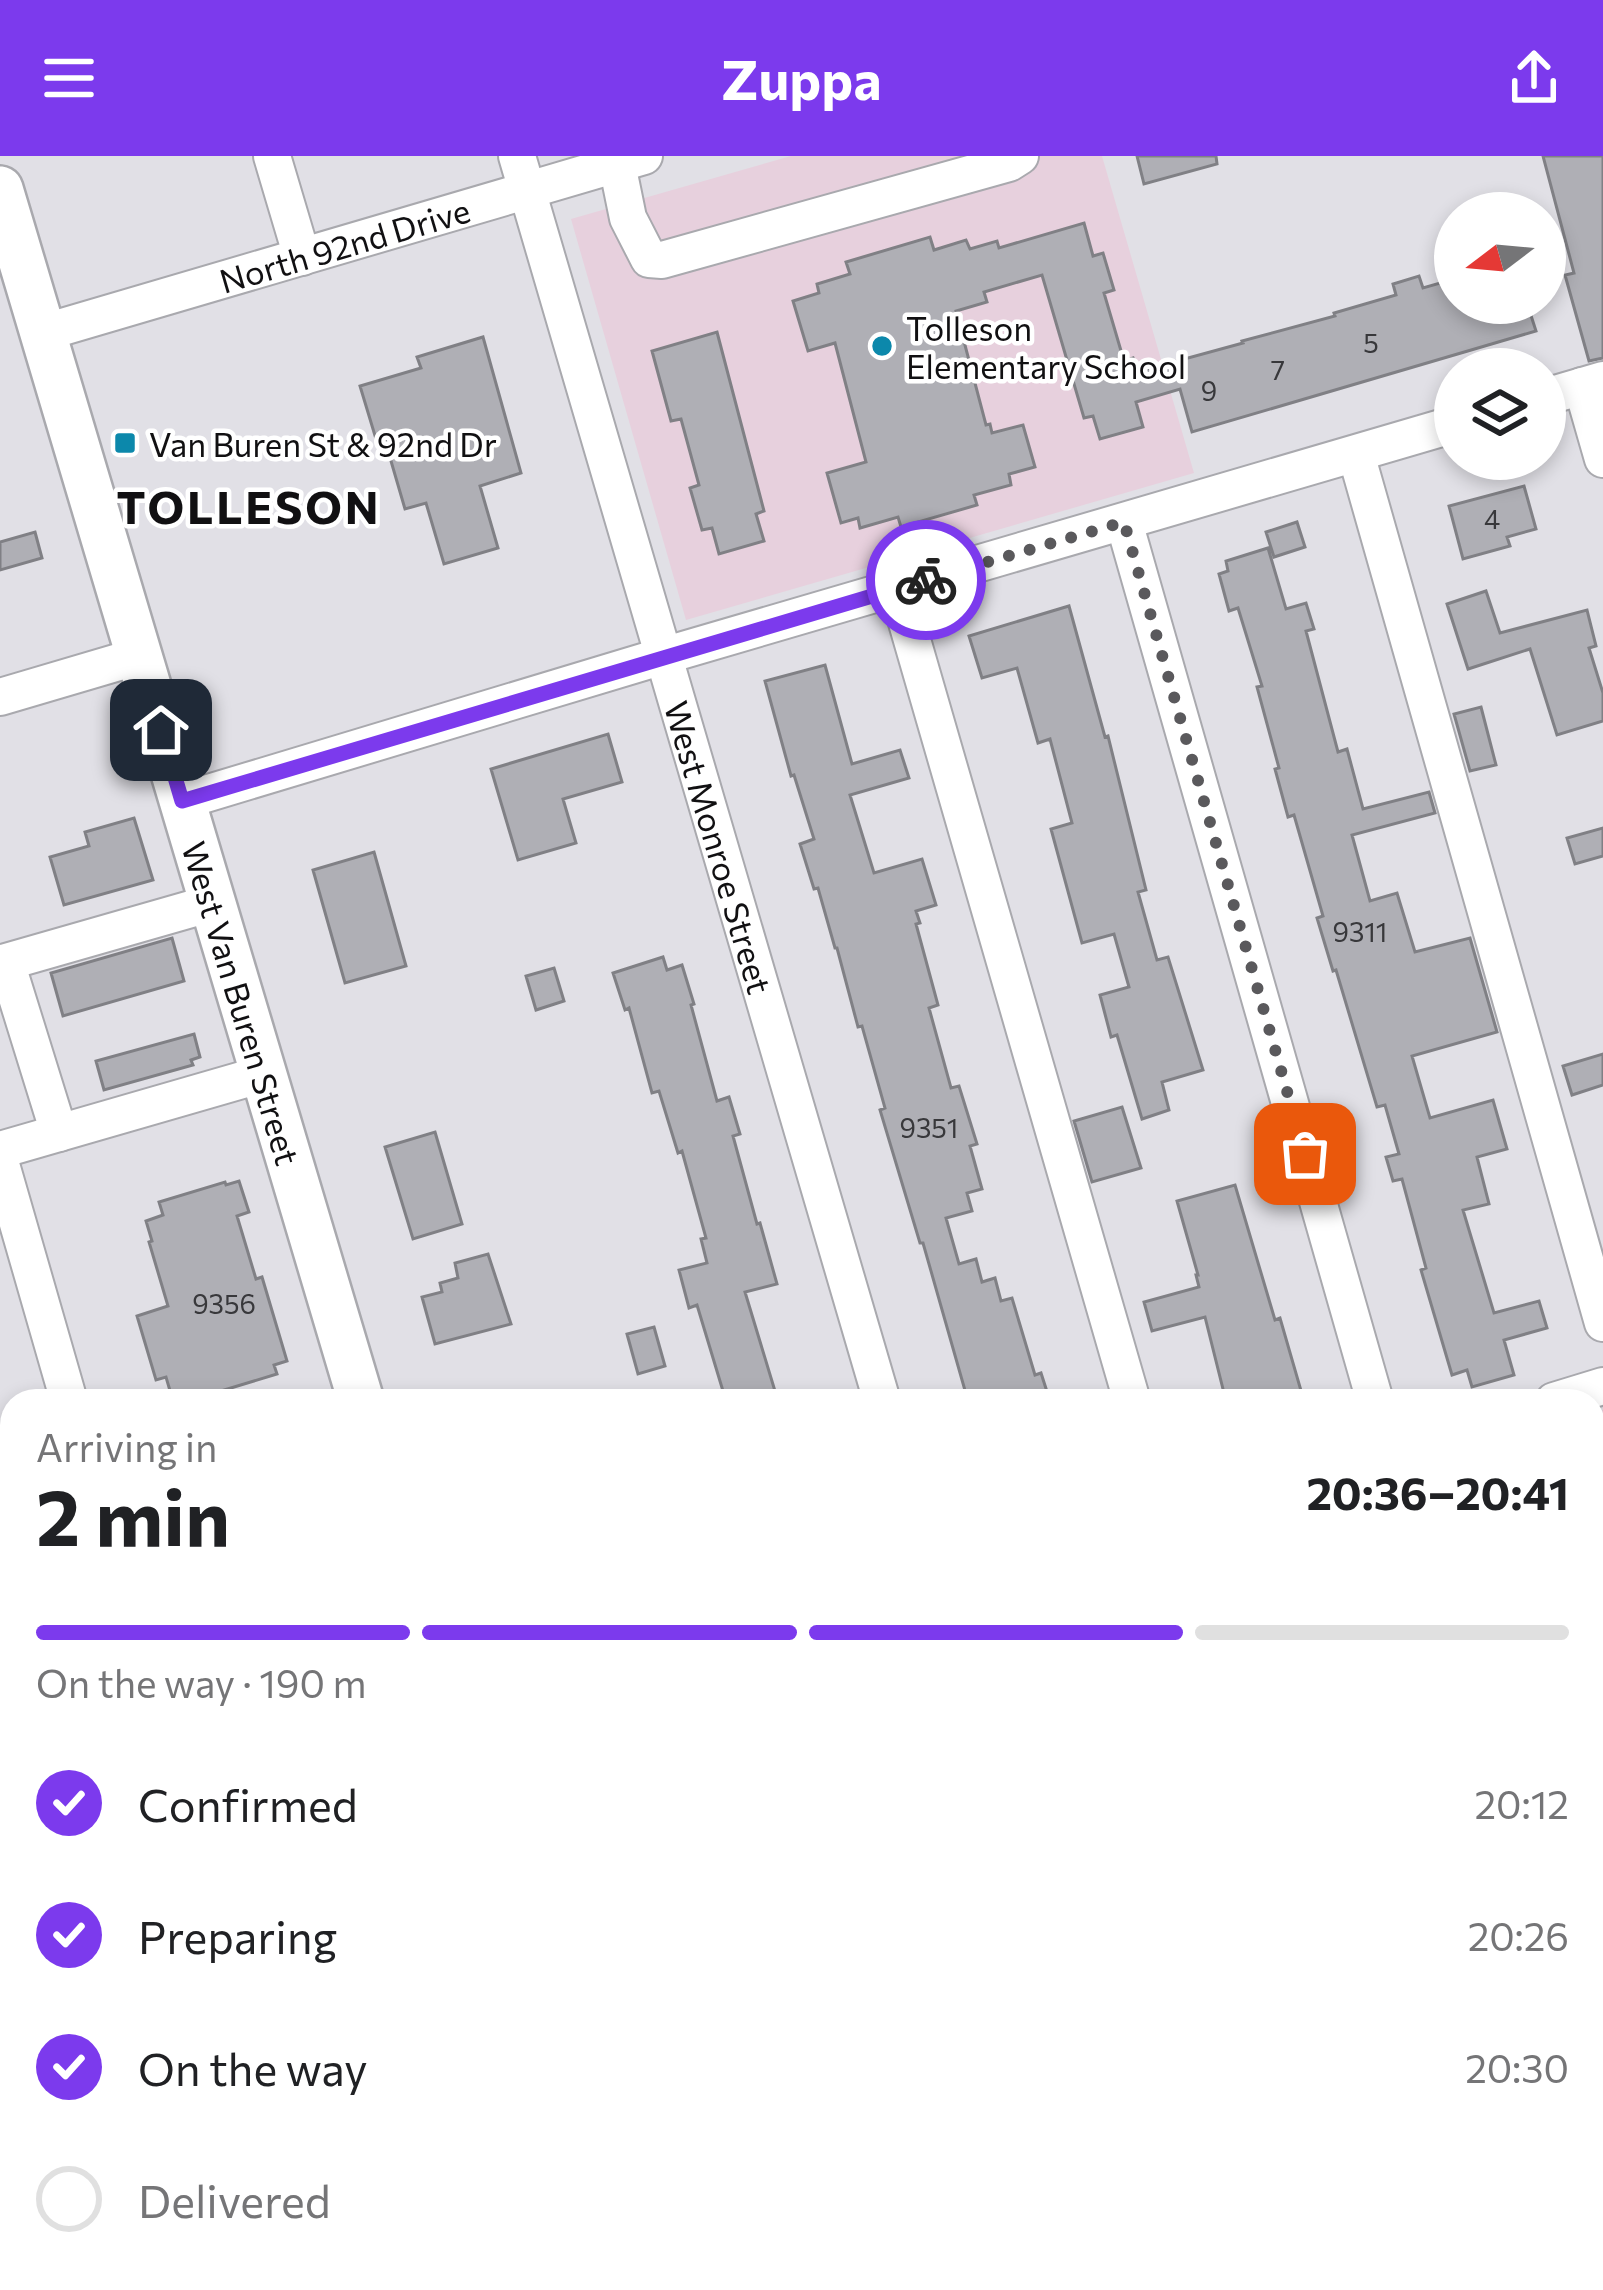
<!DOCTYPE html>
<meta charset="utf-8">
<style>
:root{--surface:#fff;--page:#f2f2f2;--text:#202124;--muted:#757577;--line:#e0e0e0;--accent:#7c3aed}
body{margin:0;font-family:Commissioner,sans-serif;background:var(--page);color:var(--text);height:100vh;display:flex;flex-direction:column;font-size:45px;white-space:nowrap}
*{box-sizing:border-box;margin:0}
p{font-size:39px;color:var(--muted)}
.icon{flex:none;width:66px;height:66px;fill:none;stroke:currentColor;stroke-width:2;stroke-linecap:round;stroke-linejoin:round}
.map{position:relative;flex:1;overflow:hidden}
.details{position:absolute;left:0px;top:1233px;width:1605px;height:903px;display:flex;flex-direction:column;background:var(--surface);border-radius:36px 36px 0 0;box-shadow:0 6px 18px #0003}
.details>*{flex:none}
.needle{width:78px;rotate:254deg}
.tools{position:absolute;left:1434px;top:36px;display:grid;gap:24px}
.tools a{display:grid;place-items:center;width:132px;height:132px;border-radius:50%;background:var(--surface);box-shadow:0 6px 18px #0003;font-size:60px}
.pin{position:absolute;display:grid;place-items:center;width:102px;height:102px;color:#fff;margin:-51px;border-radius:24px;box-shadow:0 6px 18px #0006}
.courier{position:absolute;display:grid;place-items:center;width:120px;height:120px;margin:-60px;border:9px solid #7c3aed;border-radius:50%;background:#fff;color:#222;box-shadow:0 3px 15px #0007}
.summary em{font-style:normal;font-weight:700}
.summary div{display:flex;flex-direction:column-reverse}
.summary{display:flex;align-items:center;justify-content:space-between;height:204px;padding:0 36px}
h1{font-size:78px;font-weight:700;line-height:90px}
.bar{display:grid;grid-template-columns:repeat(4,1fr);gap:18px 12px;align-content:center;height:144px;padding:0 36px}
.bar i{height:15px;border-radius:9px;background:var(--line)}
.bar .active{background:var(--accent)}
.bar p{grid-column:span 4}
ol{padding:0 36px;list-style:none}
li{display:flex;align-items:center;gap:36px;height:132px}
li p{margin-inline-start:auto}
li .icon{padding:12px;border-radius:50%;background:var(--accent);color:#fff;stroke-width:4}
li:last-child{color:var(--muted)}
li i{width:66px;height:66px;border:6px solid var(--line);border-radius:50%}
header{display:flex;justify-content:space-between;align-items:center;height:156px;padding:0 36px;background:var(--accent);color:#fff;font-size:54px;font-weight:700}
.map>svg:first-child{display:block}
</style>
<header><svg class="icon" aria-label="menu" viewBox="0 0 24 24"><path d="M4 6h16M4 12h16M4 18h16"/></svg>Zuppa<svg class="icon" aria-label="share" viewBox="0 0 24 24"><path d="M12 15V3M7 8l5-5 5 5M5 13v7h14v-7"/></svg></header>
<div class="map">
<svg width="1603" height="2134" viewBox="0 0 1603 2134">
<rect width="100%" height="100%" fill="#e1e0e6"/>
<!-- education -->
<path fill="#e7d0dd" d="M 791,0 L 1102,0 L 1194,317 L 686,464 L 571,63 Z
M 1603,1254 L 1603,2134 L 676,2134 L 672,2124 L 1593,2124 L 1593,1257 Z"/>
<!-- building -->
<path fill="#afafb5" stroke="#808085" stroke-width="3" d="M 1137,0 L 1216,0 L 1217,8 L 1144,28 Z
M 1543,0 L 1603,0 L 1603,202 L 1589,205 L 1565,119 L 1574,117 Z
M 1084,67 L 1093,100 L 1103,97 L 1114,134 L 1104,137 L 1124,205 L 1133,202 L 1137,216 L 1243,187 L 1242,185 L 1335,160 L 1334,157 L 1396,139 L 1393,128 L 1419,120 L 1423,132 L 1447,125 L 1454,147 L 1527,147 L 1536,175 L 1192,276 L 1180,233 L 1136,246 L 1143,271 L 1100,283 L 1093,260 L 1084,262 L 1042,119 L 984,136 L 987,146 L 956,155 L 986,269 L 990,268 L 992,277 L 1023,269 L 1035,311 L 1009,318 L 1011,329 L 974,339 L 977,349 L 901,371 L 898,361 L 860,372 L 858,362 L 841,367 L 827,317 L 866,306 L 835,187 L 808,195 L 793,145 L 819,137 L 817,128 L 850,118 L 846,106 L 930,81 L 934,94 L 966,84 L 970,93 L 997,85 L 999,92 Z
M 717,176 L 764,355 L 756,358 L 764,385 L 719,398 L 712,372 L 702,374 L 690,332 L 699,329 L 681,263 L 671,265 L 652,195 Z
M 483,181 L 521,317 L 480,330 L 498,392 L 444,408 L 426,347 L 405,353 L 384,281 L 376,283 L 360,230 L 421,212 L 417,201 Z
M 1524,330 L 1536,373 L 1507,381 L 1510,390 L 1463,403 L 1449,350 Z
M 1297,366 L 1305,391 L 1274,401 L 1266,376 Z
M 35,376 L 42,402 L 0,414 L 0,386 Z
M 1268,392 L 1286,453 L 1306,447 L 1314,473 L 1306,475 L 1338,596 L 1347,593 L 1363,653 L 1429,636 L 1435,657 L 1352,679 L 1370,745 L 1397,737 L 1415,796 L 1470,782 L 1497,876 L 1412,900 L 1430,962 L 1493,944 L 1507,993 L 1477,1001 L 1489,1048 L 1463,1054 L 1494,1157 L 1539,1145 L 1547,1172 L 1504,1184 L 1514,1219 L 1472,1231 L 1467,1214 L 1452,1219 L 1421,1114 L 1426,1112 L 1402,1023 L 1393,1025 L 1386,1001 L 1399,998 L 1385,949 L 1377,951 L 1336,814 L 1333,815 L 1317,762 L 1323,760 L 1294,659 L 1288,661 L 1275,613 L 1279,612 L 1257,531 L 1262,530 L 1238,452 L 1229,455 L 1219,418 L 1228,415 L 1226,405 Z
M 1486,435 L 1500,477 L 1587,454 L 1596,490 L 1589,492 L 1603,537 L 1603,565 L 1557,579 L 1530,493 L 1468,513 L 1447,448 Z
M 1069,450 L 1105,581 L 1108,580 L 1146,734 L 1138,736 L 1157,804 L 1168,801 L 1203,914 L 1162,926 L 1169,954 L 1142,963 L 1117,879 L 1111,881 L 1100,839 L 1129,831 L 1114,778 L 1082,787 L 1051,673 L 1072,667 L 1050,583 L 1038,587 L 1017,512 L 982,522 L 969,480 Z
M 825,509 L 852,608 L 900,594 L 909,622 L 850,639 L 874,717 L 922,703 L 936,749 L 916,755 L 920,767 L 916,768 L 938,849 L 929,852 L 951,932 L 959,930 L 977,988 L 970,990 L 982,1033 L 967,1037 L 972,1055 L 946,1062 L 959,1108 L 976,1103 L 982,1126 L 995,1122 L 1001,1145 L 1012,1142 L 1035,1219 L 1041,1217 L 1050,1245 L 968,1245 L 923,1087 L 920,1087 L 880,954 L 885,952 L 862,870 L 858,871 L 837,792 L 835,792 L 818,732 L 814,733 L 800,688 L 814,683 L 794,619 L 791,620 L 765,525 Z
M 1481,551 L 1496,609 L 1470,615 L 1454,558 Z
M 608,578 L 622,626 L 563,643 L 576,687 L 518,704 L 491,613 Z
M 134,662 L 153,724 L 64,749 L 50,701 L 89,690 L 85,676 Z
M 1603,672 L 1603,700 L 1575,708 L 1567,682 Z
M 374,696 L 406,810 L 345,827 L 313,714 Z
M 172,782 L 184,825 L 63,860 L 51,817 Z
M 663,801 L 667,814 L 682,809 L 694,848 L 691,849 L 717,945 L 729,941 L 740,978 L 733,980 L 757,1068 L 760,1067 L 777,1128 L 745,1136 L 778,1245 L 726,1245 L 697,1149 L 689,1152 L 679,1114 L 707,1107 L 701,1083 L 706,1082 L 682,995 L 678,997 L 659,935 L 652,937 L 629,852 L 625,854 L 613,817 Z
M 554,812 L 564,845 L 536,854 L 526,820 Z
M 194,878 L 200,901 L 191,904 L 193,909 L 104,934 L 96,905 Z
M 1603,898 L 1603,929 L 1572,939 L 1563,910 Z
M 1122,951 L 1141,1012 L 1092,1026 L 1074,965 Z
M 435,976 L 462,1068 L 413,1083 L 385,991 Z
M 239,1025 L 249,1056 L 237,1060 L 256,1123 L 262,1121 L 287,1205 L 274,1209 L 277,1218 L 188,1245 L 173,1245 L 166,1221 L 156,1224 L 137,1160 L 168,1150 L 149,1086 L 152,1085 L 146,1065 L 163,1059 L 159,1046 L 225,1026 L 226,1029 Z
M 1235,1029 L 1275,1164 L 1280,1162 L 1304,1245 L 1226,1245 L 1205,1161 L 1152,1175 L 1144,1146 L 1199,1131 L 1196,1119 L 1198,1119 L 1177,1045 Z
M 488,1098 L 511,1168 L 435,1188 L 422,1141 L 442,1136 L 440,1127 L 458,1122 L 455,1107 Z
M 654,1171 L 665,1210 L 638,1218 L 627,1178 Z"/>
<g fill="none" stroke-linecap="round" stroke-linejoin="round">
<!-- minor casing -->
<g stroke="#a9a9ae" stroke-width="40">
<g id="minor">
<path d="M 272,0 L 302,101"/>
<path id="s1" d="M 517,0 L 882,1245"/>
<path d="M 617,8 L 628,62 L 649,103 L 662,104 L 1009,7 L 1020,0"/>
<path id="s2" d="M 42,177 L 644,0"/>
<path d="M 1582,230 L 1603,303"/>
<path d="M 1545,241 L 1603,224"/>
<path d="M 1356,298 L 1603,1167"/>
<path d="M 1124,366 L 1375,1245"/>
<path d="M 897,432 L 1132,1245"/>
<path d="M 0,541 L 139,500"/>
<path d="M 182,645 L 663,500 L 1455,268"/>
<path d="M 59,977 L 6,806 L 212,747"/>
<path d="M 0,994 L 263,918"/>
<path d="M 0,1005 L 69,1245"/>
<path d="M 1554,1245 L 1603,1230"/>
<path d="M 1593,1332 L 1603,1329"/>
<path d="M 0,1695 L 12,1691"/>
<path d="M 0,1893 L 12,1933"/>
<path d="M 69,2124 L 72,2134"/>
<path d="M 323,2124 L 326,2134"/>
</g>
</g>
<!-- major casing -->
<g stroke="#a9a9ae" stroke-width="50">
<g id="major">
<path id="s3" d="M 0,33 L 361,1245"/>
<path d="M 622,2124 L 624,2134"/>
</g>
</g>
<!-- minor -->
<use href="#minor" stroke="#fff" stroke-width="36"/>
<!-- major -->
<use href="#major" stroke="#fff" stroke-width="45"/>
</g>
<g fill="none" stroke-linecap="round" stroke-linejoin="round">
<!-- done -->
<path stroke="#5a595c" stroke-width="12" stroke-dasharray="0 21.6" d="M 926,424 L 1124,366 L 1305,998"/>
<!-- route -->
<path stroke="#7c3aed" stroke-width="15" d="M 161,574 L 182,645 L 926,424"/>
</g>
<!-- markers -->
<g fill="#0c88ab" stroke="#fff" stroke-width="4.5">
<circle cx="882" cy="190" r="12"/>
<rect x="113" y="275" width="24" height="24" rx="6"/>
</g>
<g text-anchor="middle" dominant-baseline="central" stroke-width="9" stroke-linejoin="round" paint-order="stroke">
<!-- number labels -->
<g font-size="27" fill="#38383b">
<text x="1371" y="186">5</text>
<text x="1278" y="213">7</text>
<text x="1209" y="234">9</text>
<text x="1492" y="362">4</text>
<text x="1360" y="775">9311</text>
<text x="929" y="971">9351</text>
<text x="224" y="1147">9356</text>
</g>
<!-- street labels -->
<g font-size="33" fill="#111012" stroke="#fff">
<text stroke="none"><textPath href="#s2" startOffset="315">North 92nd Drive</textPath></text>
<text stroke="none"><textPath href="#s1" startOffset="720">West Monroe Street</textPath></text>
<text stroke="none"><textPath href="#s3" startOffset="849">West Van Buren Street</textPath></text>
</g>
<!-- poi labels -->
<g font-size="33" fill="#111012" stroke="#fff" text-anchor="start">
<text x="906" y="171">Tolleson<tspan x="906" dy="38">Elementary School</tspan></text>
<text x="149" y="287">Van Buren St &amp; 92nd Dr</text>
</g>
<!-- district labels -->
<g font-size="45" font-weight="bold" letter-spacing="3" fill="#111012" stroke="#fff">
<text x="249" y="349">TOLLESON</text>
</g>
</g>
</svg>
<div class="tools">
<a><svg class="needle" viewBox="-14 -14 28 28"><path d="M0-13l5 13h-10z" fill="#e53935"/><path d="M0 13l5-13h-10z" fill="#757577"/></svg></a>
<a><svg class="icon" aria-label="layers" viewBox="0 0 24 24"><path d="M12 4l9 5-9 5-9-5zM3 14l9 5 9-5"/></svg></a>
</div>
<div class="pin" style="left:1305px;top:998px;background:#ea580c"><svg class="icon" aria-label="bag" viewBox="0 0 24 24"><path d="M5 8h14l-1 12H6zM9 8a3 3 0 0 1 6 0"/></svg></div>
<div class="pin" style="left:161px;top:574px;background:#1f2937"><svg class="icon" aria-label="home" viewBox="0 0 24 24"><path d="M3 11l9-7 9 7M6 9v11h12V9"/></svg></div>
<div class="courier" style="left:926px;top:424px"><svg class="icon" aria-label="bike" viewBox="0 0 24 24"><circle cx="6" cy="16" r="4"/><circle cx="18" cy="16" r="4"/><path d="M6 16l4-8h5l3 8M10 8l3 8H6M13 5h3"/></svg></div>
<section class="details">
<div class="summary"><div><h1>2 min</h1><p>Arriving in</p></div><em>20:36–20:41</em></div>
<div class="bar"><i class="active"></i><i class="active"></i><i class="active"></i><i></i><p>On the way · 190 m</p></div>
<ol>
<li><svg class="icon" aria-label="check" viewBox="0 0 24 24"><path d="M5 12l5 5 9-10"/></svg>Confirmed<p>20:12</p></li>
<li><svg class="icon" aria-label="check" viewBox="0 0 24 24"><path d="M5 12l5 5 9-10"/></svg>Preparing<p>20:26</p></li>
<li><svg class="icon" aria-label="check" viewBox="0 0 24 24"><path d="M5 12l5 5 9-10"/></svg>On the way<p>20:30</p></li>
<li><i></i>Delivered</li>
</ol>
</section>
</div>
